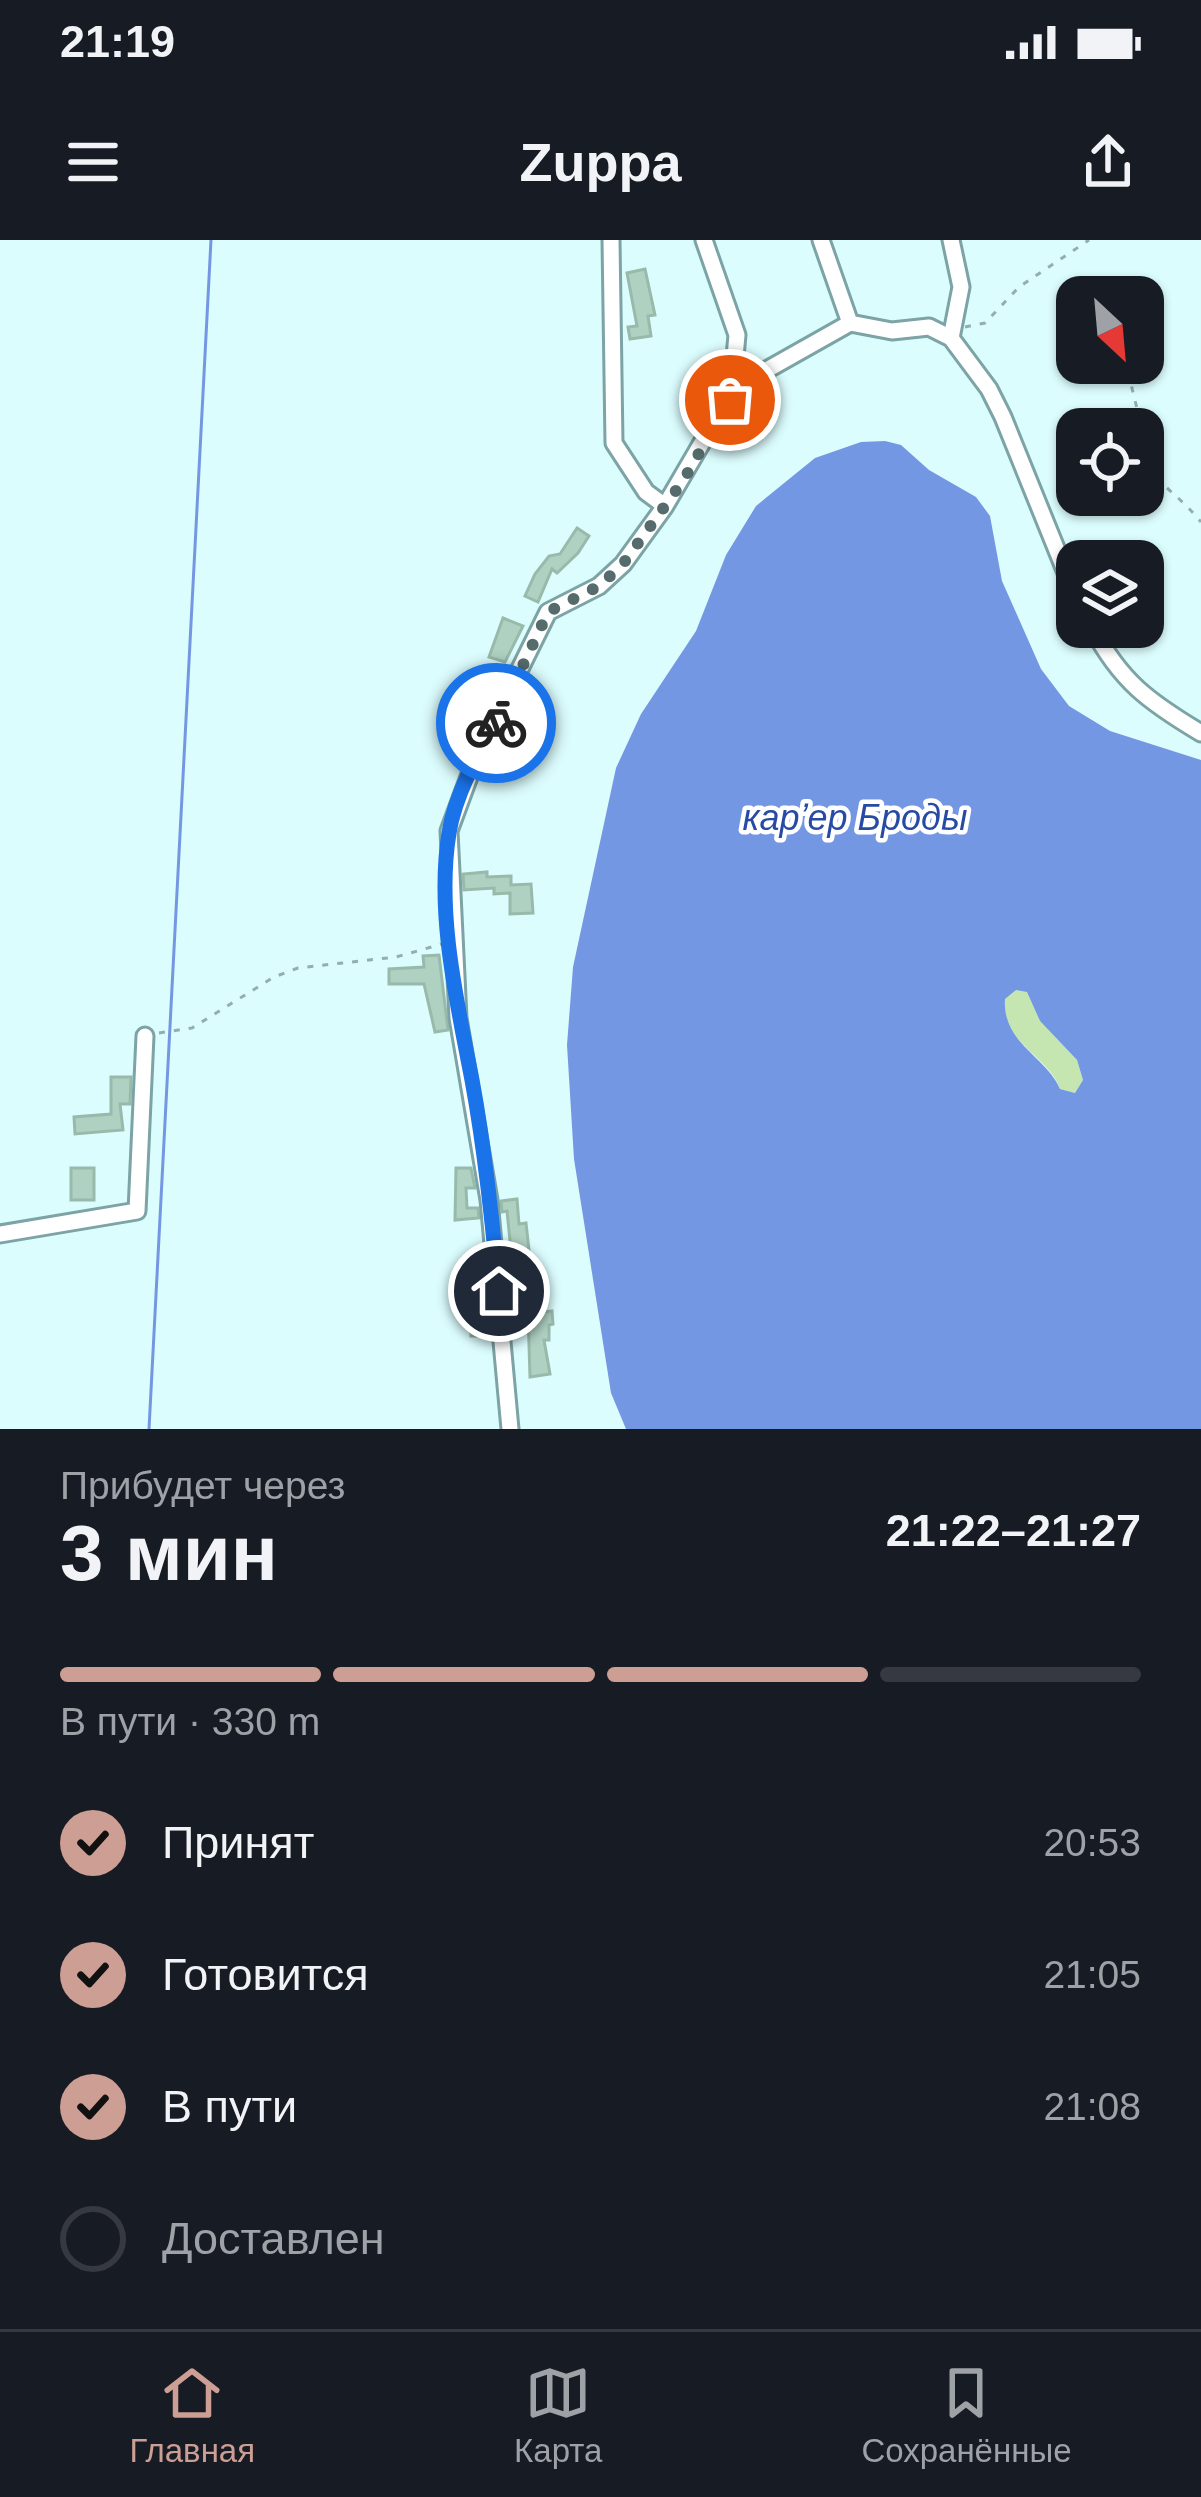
<!DOCTYPE html>
<html lang="ru">
<meta charset="utf-8">
<style>
:root{--surface:#171b24;--page:#20242c;--text:#f1f3f6;--muted:#9ea1a6;--line:#363941;--accent:#cc9e94}
body{margin:0;font-family:Helvetica,sans-serif;background:var(--page);color:var(--text);height:100vh;display:flex;flex-direction:column;font-size:45px;white-space:nowrap}
*{box-sizing:border-box;margin:0}
p{font-size:39px;color:var(--muted)}
.icon{flex:none;width:66px;height:66px;fill:none;stroke:currentColor;stroke-width:2;stroke-linecap:round;stroke-linejoin:round}
.map{position:relative;height:1189px;overflow:hidden}
.drawer{display:flex;flex-direction:column;background:var(--surface);flex:1}
.drawer>*{flex:none}
.needle{width:78px;rotate:154deg}
.controls{position:absolute;left:1056px;top:36px;display:grid;gap:24px}
.controls a{display:grid;place-items:center;width:108px;height:108px;border-radius:24px;background:var(--surface);box-shadow:0 3px 9px #0004;font-size:60px}
.pin{position:absolute;display:grid;place-items:center;width:102px;height:102px;color:#fff;margin:-51px;border:6px solid #fff;border-radius:50%;box-shadow:0 3px 12px #0007}
.courier{position:absolute;display:grid;place-items:center;width:120px;height:120px;margin:-60px;border:9px solid #1a73e8;border-radius:50%;background:#fff;color:#222;box-shadow:0 3px 15px #0007}
.head em{font-style:normal;font-weight:700}
.head div{display:flex;flex-direction:column-reverse}
.head{display:flex;align-items:center;justify-content:space-between;height:204px;padding:0 60px}
h1{font-size:78px;font-weight:700;line-height:90px}
.bar{display:grid;grid-template-columns:repeat(4,1fr);gap:18px 12px;align-content:center;height:144px;padding:0 60px}
.bar i{height:15px;border-radius:9px;background:var(--line)}
.bar .current{background:var(--accent)}
.bar p{grid-column:span 4}
ol{padding:0 60px;list-style:none}
li{display:flex;align-items:center;gap:36px;height:132px}
li p{margin-inline-start:auto}
li .icon{padding:12px;border-radius:50%;background:var(--accent);color:#111;stroke-width:4}
li:last-child{color:var(--muted)}
li i{width:66px;height:66px;border:6px solid var(--line);border-radius:50%}
.status{display:flex;justify-content:space-between;align-items:center;height:84px;padding:0 60px;background:var(--surface);direction:ltr}
.status svg{height:33px;fill:currentColor}
header{display:flex;justify-content:space-between;align-items:center;height:156px;padding:0 60px;background:var(--surface);font-size:54px;font-weight:700}
.tabs{display:flex;justify-content:space-around;align-items:center;height:168px;border-top:3px solid var(--line);background:var(--surface);font-size:33px;color:var(--muted)}
.tabs a{display:grid;justify-items:center;gap:6px}
.tabs .current{color:var(--accent)}
.map>svg:first-child{display:block}
</style>
<div class="status"><b>21:19</b><svg viewBox="0 0 49 12"><path d="M0 12V9h3v3zM5 12V6h3v6zM10 12V3h3v9zM15 12V0h3v12zM26 1h20v11H26zM47 4h2v5h-2z"/></svg></div>
<header><svg class="icon" aria-label="menu" viewBox="0 0 24 24"><path d="M4 6h16M4 12h16M4 18h16"/></svg>Zuppa<svg class="icon" aria-label="share" viewBox="0 0 24 24"><path d="M12 15V3M7 8l5-5 5 5M5 13v7h14v-7"/></svg></header>
<div class="map">
<svg width="1201" height="1189" viewBox="0 0 1201 1189">
<rect width="100%" height="100%" fill="#dcfdfe"/>
<!-- green -->
<path fill="#c6e6b1" d="M 1016,749 L 1027,751 L 1040,781 L 1077,820 L 1083,840 L 1075,853 L 1060,849 C 1048,814 1001,804 1005,759 Z"/>
<!-- water -->
<path fill="#7497e3" fill-rule="evenodd" d="M 885,201 L 901,205 L 929,230 L 976,257 L 990,276 L 1002,341 L 1041,429 L 1069,466 L 1110,491 L 1201,520 L 1201,1189 L 626,1189 L 611,1153 L 574,919 L 567,805 L 573,727 L 616,528 L 641,474 L 696,391 L 726,315 L 756,266 L 815,218 L 861,202 ZM 1016,750 L 1027,752 L 1040,781 L 1077,820 L 1083,840 L 1075,853 L 1060,849 C 1046,816 1002,803 1005,759 Z"/>
<g fill="none" stroke-linecap="round" stroke-linejoin="round">
<!-- stream -->
<path stroke="#7497e3" stroke-width="3" d="M 149,1189 L 211,0"/>
</g>
<!-- building -->
<path fill="#afd1c2" stroke="#98baab" stroke-width="3" d="M 645,29 L 655,75 L 648,76 L 651,96 L 630,99 L 628,87 L 637,86 L 627,33 Z
M 577,288 L 589,296 L 578,313 L 557,333 L 552,329 L 538,362 L 525,356 L 535,334 L 549,316 L 560,314 Z
M 503,378 L 523,386 L 505,422 L 489,417 Z
M 487,632 L 487,637 L 511,636 L 511,645 L 531,644 L 533,673 L 510,674 L 510,653 L 494,654 L 494,648 L 464,650 L 463,634 Z
M 439,715 L 448,790 L 435,792 L 424,744 L 389,744 L 389,729 L 424,727 L 423,716 Z
M 111,837 L 131,837 L 130,864 L 120,864 L 123,890 L 75,894 L 74,877 L 111,874 Z
M 71,928 L 94,928 L 94,960 L 71,960 Z
M 456,928 L 471,928 L 475,948 L 466,948 L 467,968 L 478,968 L 479,978 L 455,980 Z
M 517,959 L 519,984 L 526,983 L 529,1010 L 511,1011 L 507,971 L 502,972 L 501,961 Z
M 482,1019 L 489,1096 L 471,1096 L 468,1020 Z
M 552,1071 L 553,1084 L 549,1085 L 549,1100 L 544,1100 L 550,1134 L 530,1137 L 528,1074 Z"/>
<g fill="none" stroke-linecap="round" stroke-linejoin="round">
<!-- minor casing -->
<g stroke="#7ca3a5" stroke-width="21">
<path id="minor" d="M 704,0 L 737,95 L 731,160
M 821,0 L 850,83 L 892,91 L 929,87 L 951,98
M 951,0 L 961,47 L 951,98 L 989,149 L 1003,177 L 1077,360
M 665,266 L 721,170 L 749,140 L 850,83
M 1092,387 C 1120,441 1149,462 1201,493
M 0,994 L 137,971 L 145,796
M 510,1189 L 489,960 L 458,778 L 449,591 L 476,518 L 548,372 L 599,346 L 623,324 L 665,266 L 646,252 L 614,203 L 611,0"/>
</g>
<!-- path -->
<path stroke="#93aeaf" stroke-width="3" stroke-dasharray="6 9" stroke-linecap="butt" d="M 965,87 L 985,83 L 1019,47 L 1089,0
M 1128,132 L 1142,189
M 1143,194 C 1156,253 1167,241 1201,282
M 159,793 L 192,788 L 274,737 L 298,728 L 396,717 L 442,704"/>
<!-- minor -->
<use href="#minor" stroke="#fff" stroke-width="15"/>
</g>
<g fill="none" stroke-linecap="round" stroke-linejoin="round">
<!-- done -->
<path stroke="#566c6c" stroke-width="12" stroke-dasharray="0 21.6" d="M 496,483 L 548,372 L 599,346 L 623,324 L 683,241 L 730,160"/>
<!-- route -->
<path stroke="#1a73e8" stroke-width="15" d="M 496,483 C 477,515 455,555 449,593 C 436,673 457,762 472,840 C 485,910 492,981 499,1051"/>
</g>
<g text-anchor="middle" dominant-baseline="central" stroke-width="9" stroke-linejoin="round" paint-order="stroke">
<!-- water labels -->
<g font-size="36" font-style="italic" fill="#274ba4" stroke="#fff">
<text x="855" y="577">карʼер Броды</text>
</g>
</g>
</svg>
<div class="controls">
<a><svg class="needle" viewBox="-14 -14 28 28"><path d="M0-13l5 13h-10z" fill="#e53935"/><path d="M0 13l5-13h-10z" fill="#9ea1a6"/></svg></a>
<a><svg class="icon" aria-label="locate" viewBox="0 0 24 24"><circle cx="12" cy="12" r="6"/><path d="M12 2v4M12 18v4M2 12h4M18 12h4"/></svg></a>
<a><svg class="icon" aria-label="layers" viewBox="0 0 24 24"><path d="M12 4l9 5-9 5-9-5zM3 14l9 5 9-5"/></svg></a>
</div>
<div class="pin" style="left:730px;top:160px;background:#ea580c"><svg class="icon" aria-label="bag" viewBox="0 0 24 24"><path d="M5 8h14l-1 12H6zM9 8a3 3 0 0 1 6 0"/></svg></div>
<div class="pin" style="left:499px;top:1051px;background:#1f2937"><svg class="icon" aria-label="home" viewBox="0 0 24 24"><path d="M3 11l9-7 9 7M6 9v11h12V9"/></svg></div>
<div class="courier" style="left:496px;top:483px"><svg class="icon" aria-label="bike" viewBox="0 0 24 24"><circle cx="6" cy="16" r="4"/><circle cx="18" cy="16" r="4"/><path d="M6 16l4-8h5l3 8M10 8l3 8H6M13 5h3"/></svg></div>
</div>
<section class="drawer">
<div class="head"><div><h1>3 мин</h1><p>Прибудет через</p></div><em>21:22–21:27</em></div>
<div class="bar"><i class="current"></i><i class="current"></i><i class="current"></i><i></i><p>В пути · 330 m</p></div>
<ol>
<li><svg class="icon" aria-label="check" viewBox="0 0 24 24"><path d="M5 12l5 5 9-10"/></svg>Принят<p>20:53</p></li>
<li><svg class="icon" aria-label="check" viewBox="0 0 24 24"><path d="M5 12l5 5 9-10"/></svg>Готовится<p>21:05</p></li>
<li><svg class="icon" aria-label="check" viewBox="0 0 24 24"><path d="M5 12l5 5 9-10"/></svg>В пути<p>21:08</p></li>
<li><i></i>Доставлен</li>
</ol>
</section>
<nav class="tabs">
<a class="current"><svg class="icon" aria-label="home" viewBox="0 0 24 24"><path d="M3 11l9-7 9 7M6 9v11h12V9"/></svg>Главная</a>
<a><svg class="icon" aria-label="map" viewBox="0 0 24 24"><path d="M3 6l6-2 6 2 6-2v14l-6 2-6-2-6 2zM9 4v14M15 6v14"/></svg>Карта</a>
<a><svg class="icon" aria-label="saved" viewBox="0 0 24 24"><path d="M7 4h10v16l-5-4-5 4z"/></svg>Сохранённые</a>
</nav>
